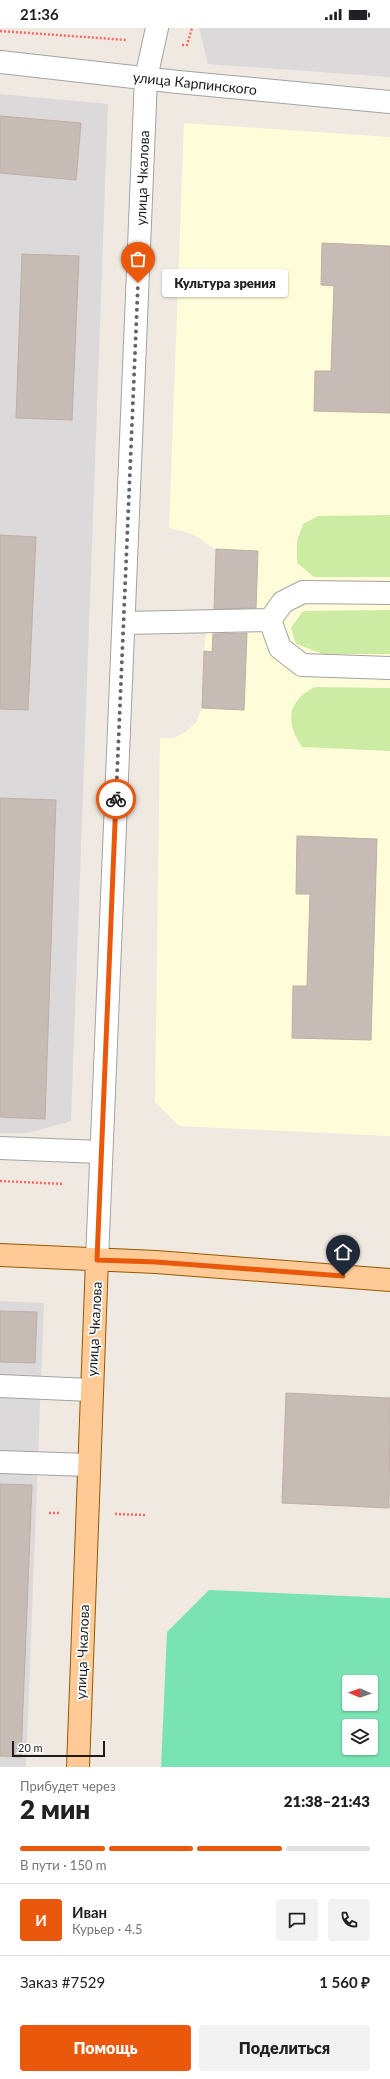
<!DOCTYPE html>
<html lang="ru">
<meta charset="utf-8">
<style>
:root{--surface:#fff;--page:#f2f2f2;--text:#202124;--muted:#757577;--line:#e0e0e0;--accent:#ea580c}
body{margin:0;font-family:Lato,sans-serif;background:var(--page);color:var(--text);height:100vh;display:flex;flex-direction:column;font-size:15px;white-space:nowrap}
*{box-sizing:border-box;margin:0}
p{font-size:13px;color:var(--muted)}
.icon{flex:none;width:22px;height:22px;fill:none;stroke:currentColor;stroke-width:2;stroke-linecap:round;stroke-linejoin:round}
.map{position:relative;height:1739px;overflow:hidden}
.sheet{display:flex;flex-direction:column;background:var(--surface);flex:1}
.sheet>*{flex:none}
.needle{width:26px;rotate:272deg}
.fabs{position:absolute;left:342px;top:1647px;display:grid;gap:8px}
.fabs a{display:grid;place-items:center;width:36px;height:36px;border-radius:4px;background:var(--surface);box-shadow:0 1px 3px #0004;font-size:20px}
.scale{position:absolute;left:12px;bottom:10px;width:93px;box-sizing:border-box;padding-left:4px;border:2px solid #1c1c1c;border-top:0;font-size:11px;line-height:14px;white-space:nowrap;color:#1c1c1c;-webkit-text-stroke:3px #fff;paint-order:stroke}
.pin{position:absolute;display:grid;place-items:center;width:34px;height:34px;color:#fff;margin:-41px -17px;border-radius:50% 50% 50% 0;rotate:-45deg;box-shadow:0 0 4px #0007}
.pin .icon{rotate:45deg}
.courier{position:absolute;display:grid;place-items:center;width:40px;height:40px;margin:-20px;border:3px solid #ea580c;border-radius:50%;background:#fff;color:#222;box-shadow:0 1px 5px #0007}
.bubble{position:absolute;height:28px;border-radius:4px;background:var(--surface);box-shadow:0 1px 3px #0004;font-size:13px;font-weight:800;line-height:28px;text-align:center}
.summary em{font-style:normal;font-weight:800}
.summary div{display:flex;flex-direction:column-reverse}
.summary{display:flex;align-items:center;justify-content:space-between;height:68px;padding:0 20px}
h1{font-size:26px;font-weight:800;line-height:30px}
.bar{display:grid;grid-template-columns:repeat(4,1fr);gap:6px 4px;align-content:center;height:48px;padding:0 20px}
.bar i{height:5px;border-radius:3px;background:var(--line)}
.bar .selected{background:var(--accent)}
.bar p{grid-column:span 4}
.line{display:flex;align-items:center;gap:10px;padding:0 20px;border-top:1px solid var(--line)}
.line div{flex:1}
.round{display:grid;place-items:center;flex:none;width:42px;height:42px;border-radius:4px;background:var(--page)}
.button{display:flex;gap:8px;margin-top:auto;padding:8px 20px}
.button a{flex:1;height:46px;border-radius:4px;background:var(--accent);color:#fff;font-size:16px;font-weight:800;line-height:46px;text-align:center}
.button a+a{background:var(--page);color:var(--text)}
.status{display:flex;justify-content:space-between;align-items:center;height:28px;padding:0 20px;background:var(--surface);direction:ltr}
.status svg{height:11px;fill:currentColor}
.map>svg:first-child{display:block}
</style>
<div class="status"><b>21:36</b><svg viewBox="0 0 49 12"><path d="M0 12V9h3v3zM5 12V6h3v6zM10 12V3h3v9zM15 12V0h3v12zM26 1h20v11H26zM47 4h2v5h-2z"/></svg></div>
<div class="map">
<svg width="390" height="1739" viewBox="0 0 390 1739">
<rect width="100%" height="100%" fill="#efe9e1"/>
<!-- residential -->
<path fill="#dbd9d9" d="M 199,0 L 390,0 L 390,49 L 208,36 Z
M 0,66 L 108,76 L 71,1093 L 28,1105 L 0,1105 Z
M 0,1273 L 44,1275 L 26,1739 L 0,1739 Z"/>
<!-- education -->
<path fill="#fffcda" d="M 184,95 L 390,109 L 390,1108 L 179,1098 L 155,1074 L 160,710 L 174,710 L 184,705 L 196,695 L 202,680 L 204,623 L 208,592 L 214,579 L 216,522 L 193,506 L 169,500 Z"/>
<!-- grass -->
<path fill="#cceca4" d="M 390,487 L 390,549 L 314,549 L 297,535 L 297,513 L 303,496 L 318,488 Z
M 390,582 L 390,626 L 323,626 L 296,616 L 291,600 L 303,583 Z
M 315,659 L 390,660 L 390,723 L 302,719 C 285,694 287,673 315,659 Z"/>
<!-- pitch -->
<path fill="#7ae3b3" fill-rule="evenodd" d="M 209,1562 L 390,1570 L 390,1739 L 161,1739 L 167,1604 ZM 349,1654 L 371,1654 L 371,1676 L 349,1676 ZM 349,1698 L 371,1698 L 371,1720 L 349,1720 Z"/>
<!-- building -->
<path fill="#c6bbb5" stroke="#c1aea3" d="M 0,88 L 81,95 L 76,152 L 0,145 Z
M 322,215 L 390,218 L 390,385 L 314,383 L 315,343 L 331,343 L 334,258 L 321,257 Z
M 22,226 L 79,228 L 72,392 L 16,390 Z
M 0,507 L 36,509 L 28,682 L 0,681 Z
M 216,521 L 258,523 L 256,580 L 214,581 Z
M 247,605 L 244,682 L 202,680 L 204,623 L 212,624 L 213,606 Z
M 0,770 L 56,772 L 45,1091 L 0,1089 Z
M 297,808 L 377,811 L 371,1012 L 292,1010 L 293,958 L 307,958 L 310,866 L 296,866 Z
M 0,1283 L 37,1284 L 35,1335 L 0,1334 Z
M 286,1365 L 390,1370 L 389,1480 L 282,1475 Z
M 0,1456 L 32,1457 L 21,1729 L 0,1728 Z"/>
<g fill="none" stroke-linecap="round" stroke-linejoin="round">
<!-- minor casing -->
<g stroke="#a3a3a3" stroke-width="24">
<path id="minor" d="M 0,34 L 178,54 L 390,74
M 270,592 L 280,620 L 302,637 L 390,640
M 270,592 L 283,574 L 303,564 L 390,565
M 124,595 L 270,592
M 0,1120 L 100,1124
M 97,1232 L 146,50 L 157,0
M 0,1358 L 91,1362
M 0,1434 L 88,1437"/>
</g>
<!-- major casing -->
<g stroke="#955900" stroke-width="24">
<path id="major" d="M 0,1227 L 156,1234 L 390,1252
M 78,1739 L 97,1232"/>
</g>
<!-- path -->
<path stroke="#ff6762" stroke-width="2.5" stroke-dasharray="2 2" stroke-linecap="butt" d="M 0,3 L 127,12
M 182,17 L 187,17 L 192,0
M 0,1153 L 64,1156
M 49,1485 L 60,1485
M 115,1486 L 145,1487"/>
<!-- minor -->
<use href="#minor" stroke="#fff" stroke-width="22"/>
<!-- major -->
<use href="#major" stroke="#ffca96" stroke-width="22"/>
</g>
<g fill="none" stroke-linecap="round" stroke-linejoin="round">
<!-- done -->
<path stroke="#666461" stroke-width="4" stroke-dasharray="0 7.2" d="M 116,771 L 138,255"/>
<!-- route -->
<path stroke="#ea580c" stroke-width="5" d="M 116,771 L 97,1232 L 156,1234 L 343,1248"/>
</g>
<g text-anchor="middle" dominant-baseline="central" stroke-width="3.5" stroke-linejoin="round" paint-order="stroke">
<!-- street labels -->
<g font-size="14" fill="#1c1c1c" stroke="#fff">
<text transform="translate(195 55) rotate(6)">улица Карпинского</text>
<text transform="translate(142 150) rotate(-88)">улица Чкалова</text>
<text transform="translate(94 1301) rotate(-87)">улица Чкалова</text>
<text transform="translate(82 1624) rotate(-88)">улица Чкалова</text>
</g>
</g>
</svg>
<div class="fabs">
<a><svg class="needle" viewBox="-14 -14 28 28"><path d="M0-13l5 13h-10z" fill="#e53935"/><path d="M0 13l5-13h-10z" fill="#757577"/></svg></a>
<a><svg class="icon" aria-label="layers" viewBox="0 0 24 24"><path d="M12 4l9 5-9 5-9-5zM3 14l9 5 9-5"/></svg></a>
</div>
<div class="scale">20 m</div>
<div class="pin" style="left:138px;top:255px;background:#ea580c"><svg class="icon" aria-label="bag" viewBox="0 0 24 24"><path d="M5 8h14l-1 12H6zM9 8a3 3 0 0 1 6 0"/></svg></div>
<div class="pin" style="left:343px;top:1248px;background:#1f2937"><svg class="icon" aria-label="home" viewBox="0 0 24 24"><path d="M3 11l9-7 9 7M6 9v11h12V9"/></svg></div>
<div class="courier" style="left:116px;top:771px"><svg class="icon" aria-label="bike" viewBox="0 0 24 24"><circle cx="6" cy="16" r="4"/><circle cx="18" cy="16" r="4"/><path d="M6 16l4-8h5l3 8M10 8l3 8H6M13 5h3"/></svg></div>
<div class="bubble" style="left:162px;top:241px;width:126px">Культура зрения</div>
</div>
<section class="sheet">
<div class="summary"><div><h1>2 мин</h1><p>Прибудет через</p></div><em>21:38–21:43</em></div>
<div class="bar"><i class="selected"></i><i class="selected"></i><i class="selected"></i><i></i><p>В пути · 150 m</p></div>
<div class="line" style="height:72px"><b class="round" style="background:var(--accent);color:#fff">И</b><div><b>Иван</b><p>Курьер · 4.5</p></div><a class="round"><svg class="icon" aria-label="chat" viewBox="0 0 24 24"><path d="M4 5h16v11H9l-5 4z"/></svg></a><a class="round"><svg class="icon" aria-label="phone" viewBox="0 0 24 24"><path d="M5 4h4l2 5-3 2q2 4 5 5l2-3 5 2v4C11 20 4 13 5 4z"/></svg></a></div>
<div class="line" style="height:52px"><div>Заказ #7529</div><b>1 560 ₽</b></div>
<div class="button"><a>Помощь</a><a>Поделиться</a></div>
</section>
